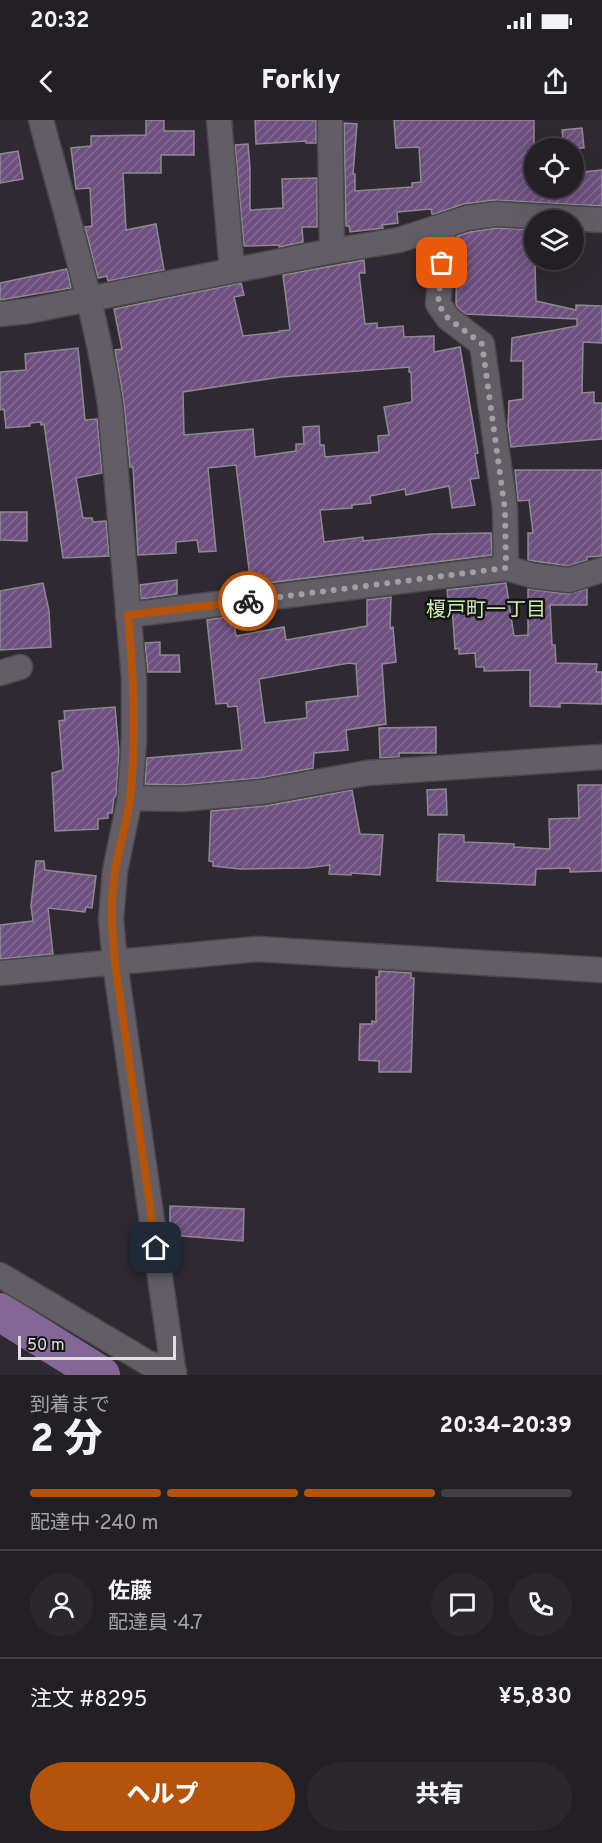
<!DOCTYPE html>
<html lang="ja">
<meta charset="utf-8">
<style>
:root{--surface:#232025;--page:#2b282d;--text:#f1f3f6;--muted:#a3a3a7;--line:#403e42;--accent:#b45309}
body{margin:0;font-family:Overpass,"Noto Sans JP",sans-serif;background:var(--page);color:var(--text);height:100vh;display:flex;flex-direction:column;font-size:22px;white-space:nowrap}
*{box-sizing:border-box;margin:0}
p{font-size:20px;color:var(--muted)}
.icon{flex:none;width:33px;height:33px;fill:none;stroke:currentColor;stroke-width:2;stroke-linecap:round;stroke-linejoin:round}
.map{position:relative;height:1255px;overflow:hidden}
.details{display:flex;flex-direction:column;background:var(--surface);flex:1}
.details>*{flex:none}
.buttons{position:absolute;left:524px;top:18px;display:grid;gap:12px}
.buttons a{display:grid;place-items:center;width:60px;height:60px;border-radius:50%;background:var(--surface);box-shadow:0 6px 24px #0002,0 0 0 2px var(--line);font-size:30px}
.scale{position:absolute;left:18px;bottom:15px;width:158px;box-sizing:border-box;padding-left:6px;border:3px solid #e0dee2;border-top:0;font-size:16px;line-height:21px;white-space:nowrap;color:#e0dee2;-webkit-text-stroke:4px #161417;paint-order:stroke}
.pin{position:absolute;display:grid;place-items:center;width:51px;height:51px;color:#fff;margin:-26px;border-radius:12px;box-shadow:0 3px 9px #0006}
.courier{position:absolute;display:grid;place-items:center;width:60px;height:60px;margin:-30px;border:4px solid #b45309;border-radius:50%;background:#fff;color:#222;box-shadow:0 2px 8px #0007}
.summary em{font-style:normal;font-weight:800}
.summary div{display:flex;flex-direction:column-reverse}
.summary{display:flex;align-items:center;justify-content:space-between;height:102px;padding:0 30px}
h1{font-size:39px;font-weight:800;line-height:45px}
.bar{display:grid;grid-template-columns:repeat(4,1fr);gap:9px 6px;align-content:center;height:72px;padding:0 30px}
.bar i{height:8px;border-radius:4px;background:var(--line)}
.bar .current{background:var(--accent)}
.bar p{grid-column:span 4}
.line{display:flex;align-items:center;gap:15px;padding:0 30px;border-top:2px solid var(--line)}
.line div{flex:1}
.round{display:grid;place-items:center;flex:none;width:63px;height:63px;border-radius:32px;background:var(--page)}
.primary-button{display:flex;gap:12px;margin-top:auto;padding:12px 30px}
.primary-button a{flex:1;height:69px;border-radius:36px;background:var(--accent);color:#fff;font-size:24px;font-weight:800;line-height:69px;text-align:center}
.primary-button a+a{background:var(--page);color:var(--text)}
.status{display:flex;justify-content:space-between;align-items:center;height:42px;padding:0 30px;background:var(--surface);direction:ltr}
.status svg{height:16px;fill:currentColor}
header{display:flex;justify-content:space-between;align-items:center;height:78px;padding:0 30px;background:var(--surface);font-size:27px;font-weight:800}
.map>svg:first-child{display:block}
</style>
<div class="status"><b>20:32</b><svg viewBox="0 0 49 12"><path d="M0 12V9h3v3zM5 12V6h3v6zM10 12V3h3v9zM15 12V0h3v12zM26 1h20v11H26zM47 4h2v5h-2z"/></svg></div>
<header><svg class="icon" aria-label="back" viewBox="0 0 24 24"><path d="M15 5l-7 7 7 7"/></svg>Forkly<svg class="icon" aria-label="share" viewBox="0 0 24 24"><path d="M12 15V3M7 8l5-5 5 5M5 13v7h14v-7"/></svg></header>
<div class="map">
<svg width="602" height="1255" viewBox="0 0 602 1255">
<defs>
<pattern id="building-hatch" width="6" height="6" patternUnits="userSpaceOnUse" patternTransform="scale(1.5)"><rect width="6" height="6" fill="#6d507f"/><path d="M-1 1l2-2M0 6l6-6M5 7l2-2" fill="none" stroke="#826991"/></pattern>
</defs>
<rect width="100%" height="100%" fill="#2f2a31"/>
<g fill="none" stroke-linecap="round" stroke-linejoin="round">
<!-- river -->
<path stroke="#846697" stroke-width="38" d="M 0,1192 L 101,1255"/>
</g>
<!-- building -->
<path fill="url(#building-hatch)" stroke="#8e8991" stroke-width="1.5" fill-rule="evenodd" d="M 146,0 L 164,0 L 164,11 L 194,11 L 194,35 L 161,35 L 161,53 L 123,53 L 126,110 L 156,104 L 164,150 L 108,161 L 107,156 L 98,158 L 85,107 L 92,106 L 90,68 L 76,69 L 71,28 L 91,26 L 91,16 L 146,15 Z
M 255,0 L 316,0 L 316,23 L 306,23 L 306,21 L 256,24 Z
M 394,0 L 534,0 L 534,68 L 573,68 L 573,53 L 602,50 L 602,86 L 494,80 L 463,84 L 435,94 L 432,94 L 431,89 L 397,92 L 398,103 L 382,105 L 383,108 L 350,112 L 349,106 L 346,106 L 344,3 L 357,4 L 353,54 L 355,54 L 355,71 L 412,67 L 412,63 L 421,62 L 419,27 L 396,28 Z
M 582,8 L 584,28 L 564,28 L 562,10 Z
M 248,24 L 250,48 L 250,90 L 283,88 L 282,59 L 317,58 L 317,107 L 302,107 L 303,122 L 279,127 L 279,125 L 244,126 L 235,25 Z
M 18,31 L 23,59 L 0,63 L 0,34 Z
M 497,108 L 534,110 L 536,181 L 576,190 L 576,185 L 602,186 L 602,223 L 583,222 L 582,273 L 594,272 L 594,283 L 602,283 L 602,319 L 511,327 L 508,305 L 509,281 L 523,279 L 523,241 L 511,241 L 512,218 L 577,206 L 577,199 L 466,194 L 458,188 L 456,184 L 457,116 L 470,112 Z
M 364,140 L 365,153 L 359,153 L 365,204 L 377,203 L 377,208 L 403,206 L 404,217 L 434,216 L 434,232 L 460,227 L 478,333 L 475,334 L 479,358 L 470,359 L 475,385 L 452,388 L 449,366 L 406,375 L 405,369 L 370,376 L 371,383 L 352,385 L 352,388 L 320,390 L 324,422 L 363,417 L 363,421 L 432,414 L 491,413 L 492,435 L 251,465 L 236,345 L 208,348 L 216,431 L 199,432 L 197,420 L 176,422 L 176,433 L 138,435 L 133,347 L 130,347 L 124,283 L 115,230 L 122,229 L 114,189 L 241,163 L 244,175 L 234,177 L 243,216 L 279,212 L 279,211 L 290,210 L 283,155 ZM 409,247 L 409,252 L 411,252 L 412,282 L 384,287 L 389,315 L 378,316 L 379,332 L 325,337 L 324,325 L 320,325 L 319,306 L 303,307 L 304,324 L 296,324 L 296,331 L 255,337 L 253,309 L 184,315 L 183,272 L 281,257 Z
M 67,149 L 71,168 L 0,180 L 0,163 Z
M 78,228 L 85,300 L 97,299 L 102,353 L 76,358 L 83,398 L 92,398 L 93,402 L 106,401 L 109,436 L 63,438 L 44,304 L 41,305 L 41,302 L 30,303 L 30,306 L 6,308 L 4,289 L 0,290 L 0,252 L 26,250 L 25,234 Z
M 515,350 L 602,350 L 602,436 L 587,437 L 587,440 L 568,446 L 528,440 L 528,413 L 533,413 L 529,380 L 518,381 Z
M 0,392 L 27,392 L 27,421 L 0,420 Z
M 177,460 L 177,474 L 141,479 L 140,465 Z
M 43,463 L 49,491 L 51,527 L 0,530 L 0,471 Z
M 506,463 L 514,516 L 528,515 L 528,469 L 567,474 L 587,469 L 587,485 L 550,485 L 552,525 L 555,525 L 556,543 L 597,544 L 596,552 L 602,552 L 602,584 L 560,583 L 560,587 L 530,586 L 530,550 L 484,551 L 484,547 L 476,547 L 475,533 L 459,534 L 459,528 L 455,529 L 452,487 L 449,488 L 447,470 Z
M 391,477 L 390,508 L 393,507 L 396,542 L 382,544 L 386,604 L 346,610 L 348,630 L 314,633 L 313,648 L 260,658 L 182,665 L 145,664 L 147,638 L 242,630 L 237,586 L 228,587 L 227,583 L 216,584 L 207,500 L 233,496 L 236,516 L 284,507 L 286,520 L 367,506 L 367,480 ZM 349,543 L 356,544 L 358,576 L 306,582 L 307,598 L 265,603 L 259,559 Z
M 160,522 L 160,535 L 179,535 L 180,552 L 148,552 L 145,523 Z
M 115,587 L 119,632 L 116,676 L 114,678 L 112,693 L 108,693 L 108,698 L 98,699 L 98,709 L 55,711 L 52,653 L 63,650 L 59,601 L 65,600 L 64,591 Z
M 436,607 L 436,633 L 399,633 L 399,637 L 380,638 L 379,608 Z
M 578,665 L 602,665 L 602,751 L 570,752 L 570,748 L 536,749 L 535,765 L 437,761 L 439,714 L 464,715 L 464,722 L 514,724 L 514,727 L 550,729 L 549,699 L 579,698 Z
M 446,669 L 447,695 L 428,695 L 427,670 Z
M 352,670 L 360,714 L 383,715 L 380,755 L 351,753 L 351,755 L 329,754 L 330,745 L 307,748 L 240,749 L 213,746 L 213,742 L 209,741 L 211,691 L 265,686 Z
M 36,741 L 44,741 L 45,750 L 96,756 L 92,788 L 86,787 L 85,792 L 48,788 L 53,834 L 0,839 L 0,805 L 33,801 L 31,786 Z
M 379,851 L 411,853 L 411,858 L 414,858 L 411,952 L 379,952 L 379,941 L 359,940 L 360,904 L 372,904 L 372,901 L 376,902 L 376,857 L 379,857 Z
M 170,1086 L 244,1089 L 243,1121 L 170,1115 Z"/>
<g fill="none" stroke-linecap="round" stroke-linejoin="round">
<!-- minor casing -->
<g stroke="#4b484d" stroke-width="27">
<path id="minor" d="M 41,0 C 66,94 95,188 110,284 L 134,558 L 134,619 L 130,678 L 115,751 L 111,799 L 115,843 L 174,1255
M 219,0 L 232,150
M 330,0 L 332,131
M 439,108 L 444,122 L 438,184 L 448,198 L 482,224 L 505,389 L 506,448
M 0,194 L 28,191 L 332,131 L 399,120 L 467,98 L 496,94 L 602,100
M 128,495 L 506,448 L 534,456 L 569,460 L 602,450
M 0,553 L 20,547
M 130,678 L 182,679 L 262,672 L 367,653 L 602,637
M 0,853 L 257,829 L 602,850
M 0,1155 L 148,1243 L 174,1251"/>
</g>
<!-- minor -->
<use href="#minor" stroke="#635e66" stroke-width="24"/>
</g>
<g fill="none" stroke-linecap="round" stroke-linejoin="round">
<!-- done -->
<path stroke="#a29fa4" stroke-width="6" stroke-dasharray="0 10.8" d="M 248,481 L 506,448 L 505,390 L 482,224 L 448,198 L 438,184 L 442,143"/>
<!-- route -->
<path stroke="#b45309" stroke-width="8" d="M 156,1128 L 115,843 C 112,812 110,782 115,751 C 119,727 127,703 130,679 C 137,617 134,556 128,495 L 248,481"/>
</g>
<g text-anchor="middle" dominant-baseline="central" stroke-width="5" stroke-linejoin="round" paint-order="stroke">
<!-- neighbourhood labels -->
<g font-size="20" fill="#c8efaa" stroke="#161417">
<text x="486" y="491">榎戸町一丁目</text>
</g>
</g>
</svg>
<div class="buttons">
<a><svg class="icon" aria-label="locate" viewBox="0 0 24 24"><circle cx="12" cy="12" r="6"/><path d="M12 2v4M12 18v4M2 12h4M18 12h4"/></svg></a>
<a><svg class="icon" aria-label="layers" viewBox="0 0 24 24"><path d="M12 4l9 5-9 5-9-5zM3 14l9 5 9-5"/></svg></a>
</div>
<div class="scale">50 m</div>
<div class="pin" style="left:442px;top:143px;background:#ea580c"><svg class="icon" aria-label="bag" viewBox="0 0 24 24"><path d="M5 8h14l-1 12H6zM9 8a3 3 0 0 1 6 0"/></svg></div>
<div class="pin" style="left:156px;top:1128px;background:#1f2937"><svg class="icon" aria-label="home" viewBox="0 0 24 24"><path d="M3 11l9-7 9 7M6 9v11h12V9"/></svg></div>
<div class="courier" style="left:248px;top:481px"><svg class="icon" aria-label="bike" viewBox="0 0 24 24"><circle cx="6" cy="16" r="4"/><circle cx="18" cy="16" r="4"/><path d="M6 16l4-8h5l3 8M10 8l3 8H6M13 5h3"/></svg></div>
</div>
<section class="details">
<div class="summary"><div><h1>2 分</h1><p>到着まで</p></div><em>20:34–20:39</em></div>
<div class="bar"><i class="current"></i><i class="current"></i><i class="current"></i><i></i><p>配達中 · 240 m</p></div>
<div class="line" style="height:108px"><a class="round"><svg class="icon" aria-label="person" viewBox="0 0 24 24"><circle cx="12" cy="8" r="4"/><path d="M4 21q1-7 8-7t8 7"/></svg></a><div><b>佐藤</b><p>配達員 · 4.7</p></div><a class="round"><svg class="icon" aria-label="chat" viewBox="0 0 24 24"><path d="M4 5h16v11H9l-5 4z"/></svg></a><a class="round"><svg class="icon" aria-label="phone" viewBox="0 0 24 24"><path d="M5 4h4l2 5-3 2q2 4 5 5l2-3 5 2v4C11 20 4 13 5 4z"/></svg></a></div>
<div class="line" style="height:78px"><div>注文 #8295</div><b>¥5,830</b></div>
<div class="primary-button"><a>ヘルプ</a><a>共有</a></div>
</section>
